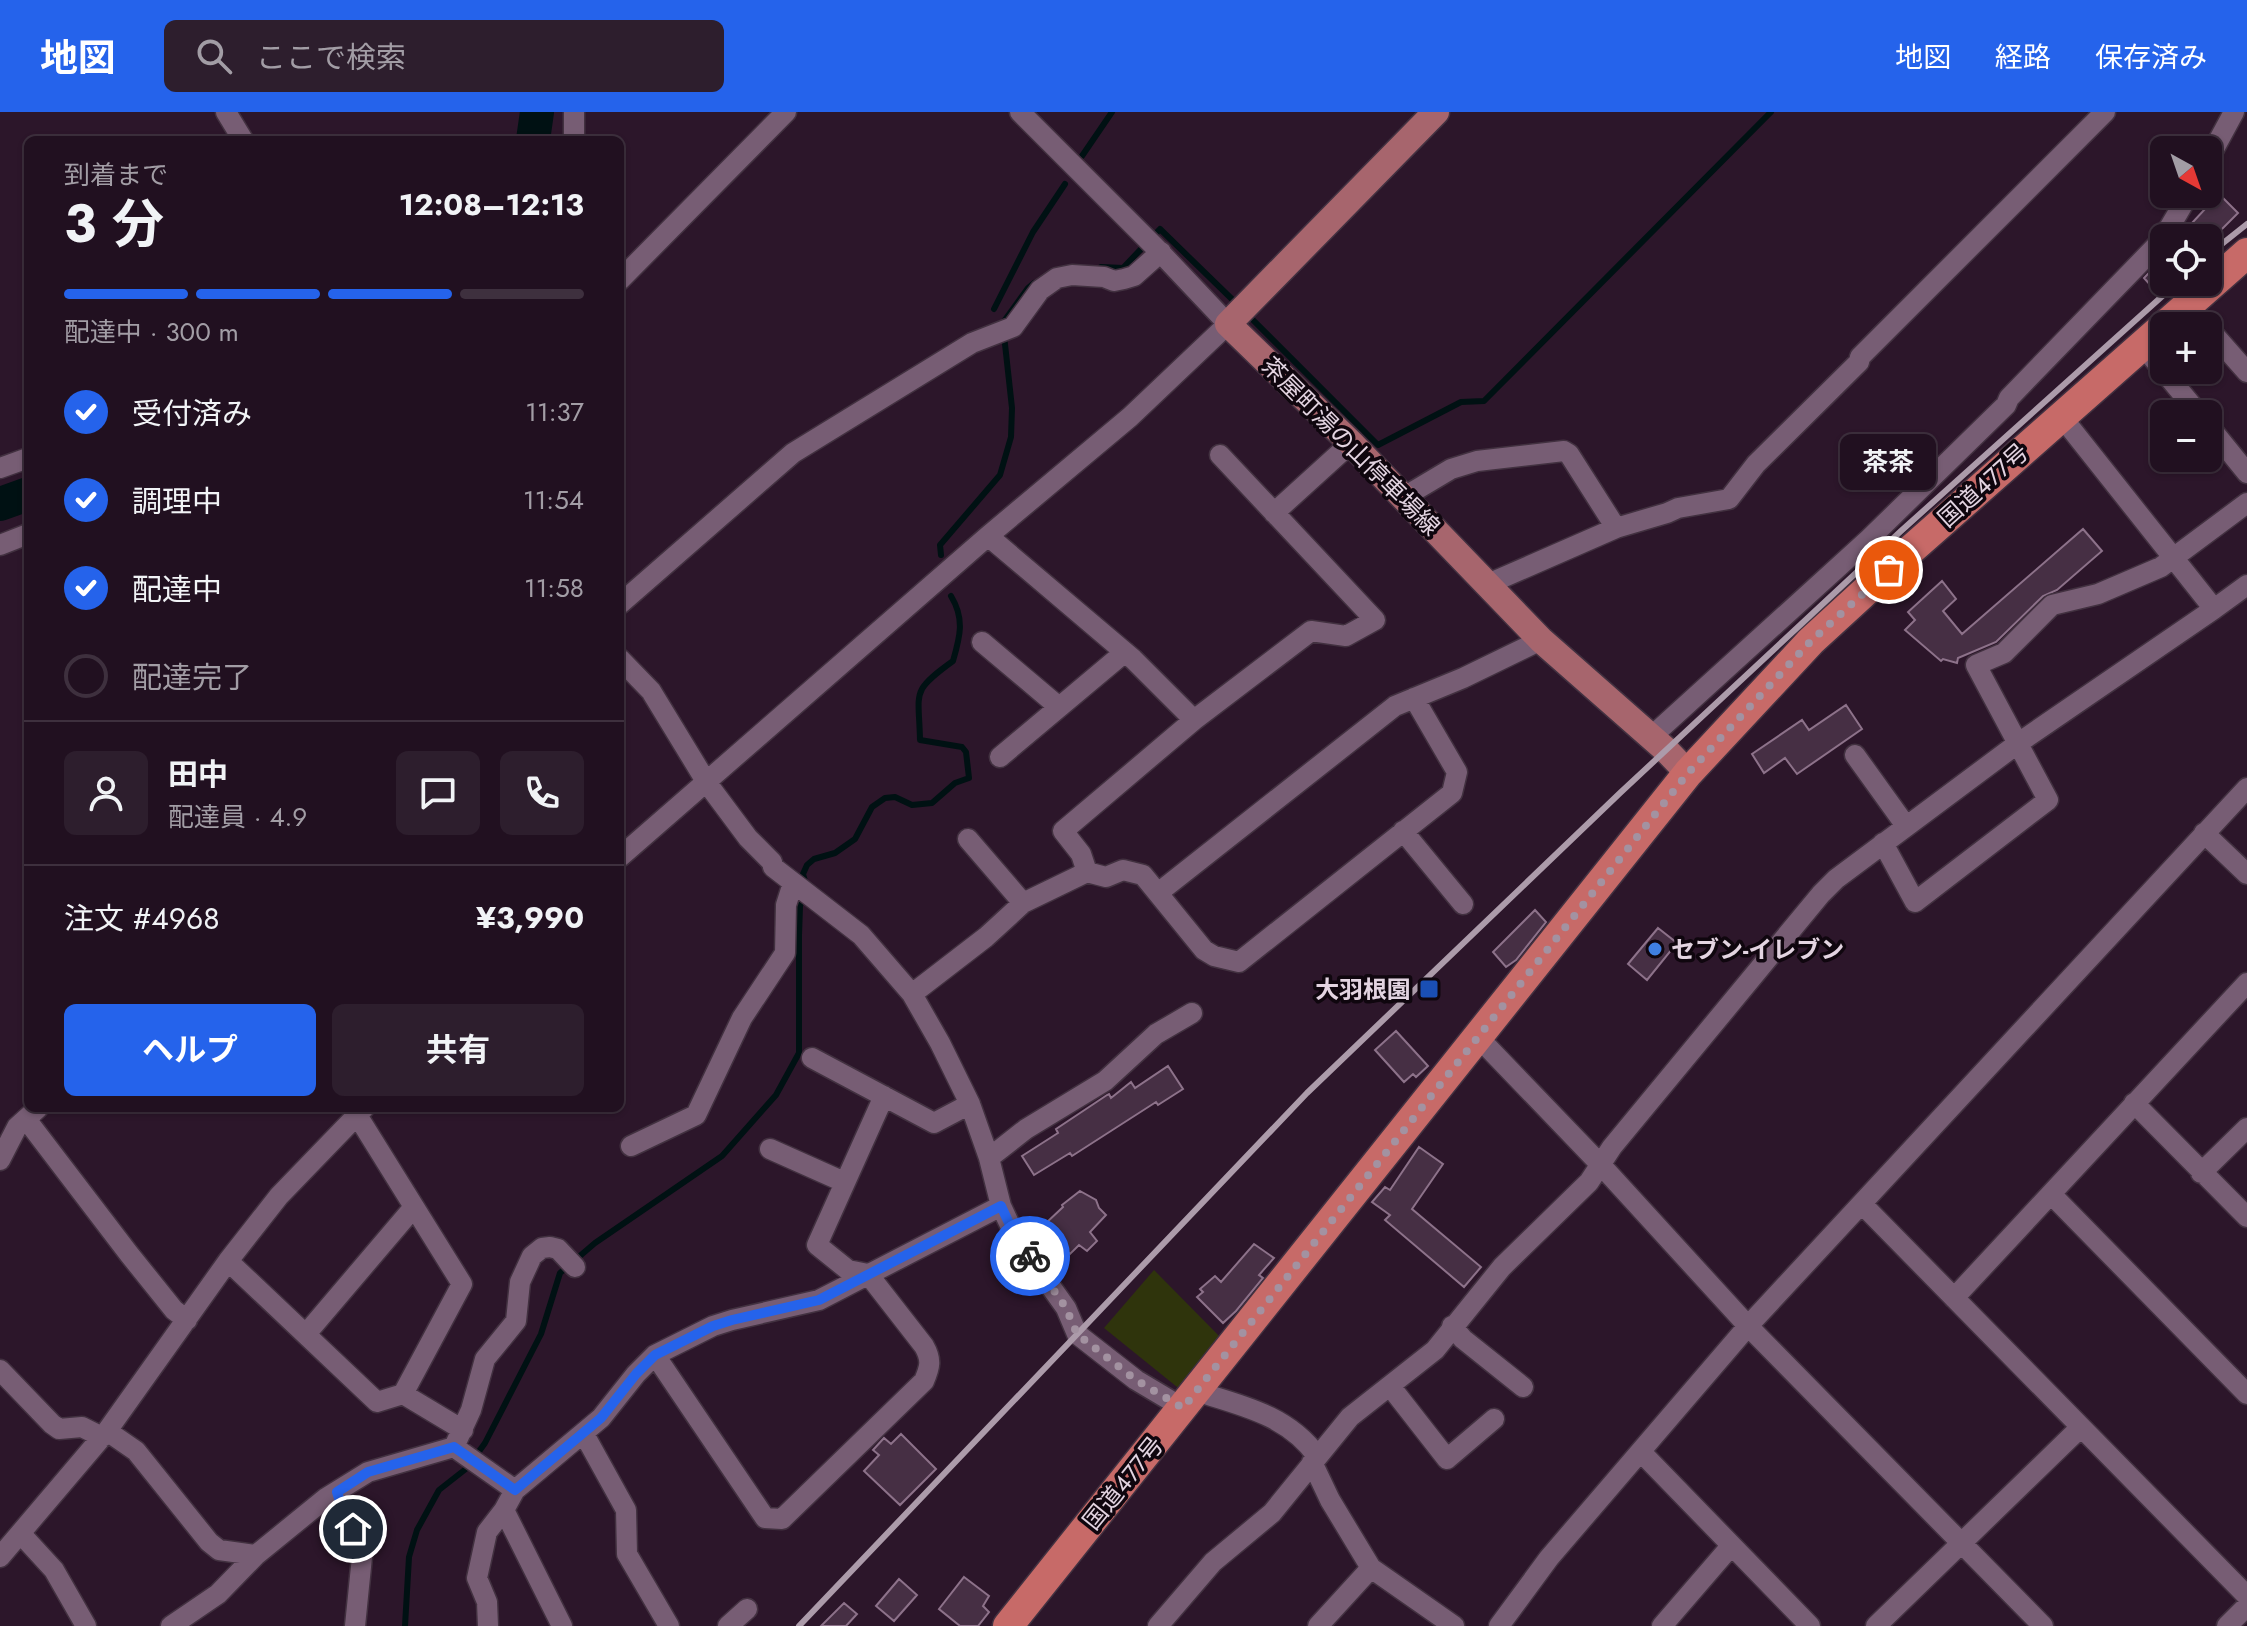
<!DOCTYPE html>
<html lang="ja">
<meta charset="utf-8">
<style>
:root{--surface:#211020;--page:#2d1e2d;--text:#f1f3f6;--muted:#a29da5;--line:#3e303e;--accent:#2563eb}
body{margin:0;font-family:Jost,"Noto Sans JP",sans-serif;background:var(--page);color:var(--text);height:100vh;display:flex;flex-direction:column;font-size:30px;white-space:nowrap}
*{box-sizing:border-box;margin:0}
p{font-size:26px;color:var(--muted)}
.icon{flex:none;width:44px;height:44px;fill:none;stroke:currentColor;stroke-width:2;stroke-linecap:round;stroke-linejoin:round}
.map{position:relative;flex:1;overflow:hidden}
.drawer{position:absolute;left:24px;top:24px;width:600px;height:976px;display:flex;flex-direction:column;background:var(--surface);border-radius:12px;box-shadow:0 2px 6px #0004,0 0 0 2px var(--line)}
.drawer>*{flex:none}
.needle{width:52px;rotate:140deg}
.fabs{position:absolute;left:2150px;top:24px;display:grid;gap:16px}
.fabs a{display:grid;place-items:center;width:72px;height:72px;border-radius:12px;background:var(--surface);box-shadow:0 2px 6px #0004,0 0 0 2px var(--line);font-size:40px}
.pin{position:absolute;display:grid;place-items:center;width:68px;height:68px;color:#fff;margin:-34px;border:4px solid #fff;border-radius:50%;box-shadow:0 2px 8px #0007}
.courier{position:absolute;display:grid;place-items:center;width:80px;height:80px;margin:-40px;border:6px solid #2563eb;border-radius:50%;background:#fff;color:#222;box-shadow:0 2px 10px #0007}
.bubble{position:absolute;height:56px;border-radius:12px;background:var(--surface);box-shadow:0 2px 6px #0004,0 0 0 2px var(--line);font-size:26px;font-weight:700;line-height:56px;text-align:center}
.headline em{font-style:normal;font-weight:700}
.headline div{display:flex;flex-direction:column-reverse}
.headline{display:flex;align-items:center;justify-content:space-between;height:136px;padding:0 40px}
h1{font-size:52px;font-weight:700;line-height:60px}
.bar{display:grid;grid-template-columns:repeat(4,1fr);gap:12px 8px;align-content:center;height:96px;padding:0 40px}
.bar i{height:10px;border-radius:6px;background:var(--line)}
.bar .on{background:var(--accent)}
.bar p{grid-column:span 4}
.line{display:flex;align-items:center;gap:20px;padding:0 40px;border-top:2px solid var(--line)}
.line div{flex:1}
.round{display:grid;place-items:center;flex:none;width:84px;height:84px;border-radius:12px;background:var(--page)}
ol{padding:0 40px;list-style:none}
li{display:flex;align-items:center;gap:24px;height:88px}
li p{margin-inline-start:auto}
li .icon{padding:8px;border-radius:50%;background:var(--accent);color:#fff;stroke-width:4}
li:last-child{color:var(--muted)}
li i{width:44px;height:44px;border:4px solid var(--line);border-radius:50%}
.button{display:flex;gap:16px;margin-top:auto;padding:16px 40px}
.button a{flex:1;height:92px;border-radius:12px;background:var(--accent);color:#fff;font-size:32px;font-weight:700;line-height:92px;text-align:center}
.button a+a{background:var(--page);color:var(--text)}
header{display:flex;align-items:center;gap:48px;box-sizing:border-box;height:112px;padding:0 40px;background:var(--accent);color:#fff}
header strong{font-size:38px}
nav{display:flex;gap:44px;margin-inline-start:auto;font-size:28px}
.search{width:560px;height:72px;background:var(--page);display:flex;align-items:center;gap:20px;box-sizing:border-box;padding:0 28px;border-radius:12px;color:var(--muted);font-size:30px}
.map>svg:first-child{display:block}
</style>
<header>
<strong>地図</strong>
<div class="search"><svg class="icon" aria-label="search" viewBox="0 0 24 24"><circle cx="10" cy="10" r="6"/><path d="M15 15l6 6"/></svg>ここで検索</div>
<nav><a>地図</a><a>経路</a><a>保存済み</a></nav>
</header>
<div class="map">
<svg width="2247" height="1514" viewBox="0 0 2247 1514">
<rect width="100%" height="100%" fill="#2c162a"/>
<!-- green -->
<path fill="#2f340c" d="M 1154,1158 L 1223,1228 L 1182,1279 L 1104,1216 Z"/>
<g fill="none" stroke-linecap="round" stroke-linejoin="round">
<!-- stream -->
<path stroke="#001113" stroke-width="6" d="M 1082,44 L 1112,0
M 1101,155 L 1123,156 L 1160,117 L 1237,192
M 994,197 L 1033,120 L 1065,72
M 1248,203 L 1378,333 L 1461,290 L 1484,289 L 1771,0
M 1002,212 L 1028,176 L 1034,171
M 941,443 L 940,433 L 1000,363 L 1011,325 L 1012,296 L 1004,223
M 405,1514 L 409,1445 L 417,1418 L 439,1378 L 467,1356 L 485,1331 L 541,1222 L 560,1161 L 595,1131 L 722,1044 L 776,983 L 799,941 L 799,823 L 800,794 L 806,773 L 803,762 L 807,753 L 814,747 L 835,741 L 855,727 L 872,695 L 885,686 L 895,685 L 912,693 L 932,691 L 955,671 L 969,666 L 966,640 L 962,635 L 920,628 C 919,579 910,580 953,549 C 960,525 965,507 951,484"/>
<!-- river -->
<path stroke="#001113" stroke-width="34" d="M 533,28 L 537,0
M 0,392 L 28,382"/>
</g>
<!-- building -->
<path fill="#462f44" stroke="#8d728a" stroke-width="2" d="M 2219,82 L 2238,101 L 2213,126 L 2178,126 Z
M 2164,145 L 2164,166 L 2153,176 L 2144,166 Z
M 2083,417 L 2102,439 L 2057,478 L 2043,484 L 1996,530 L 1958,546 L 1957,551 L 1943,547 L 1941,549 L 1905,518 L 1915,508 L 1908,500 L 1942,469 L 1956,487 L 1943,499 L 1962,522 Z
M 1846,593 L 1862,617 L 1797,662 L 1785,646 L 1764,661 L 1752,642 L 1802,608 L 1809,618 Z
M 1535,798 L 1546,810 L 1516,848 L 1506,855 L 1493,840 Z
M 1658,816 L 1677,831 L 1647,868 L 1628,852 Z
M 1396,919 L 1428,954 L 1416,965 L 1413,962 L 1404,970 L 1375,938 Z
M 1168,954 L 1183,977 L 1158,993 L 1156,990 L 1072,1044 L 1070,1041 L 1034,1063 L 1022,1044 L 1058,1021 L 1056,1017 L 1107,983 L 1109,982 L 1111,986 L 1131,970 L 1135,976 Z
M 1419,1035 L 1443,1052 L 1412,1097 L 1481,1155 L 1464,1175 L 1385,1108 L 1390,1103 L 1372,1090 L 1385,1075 L 1390,1078 Z
M 1080,1079 L 1096,1088 L 1099,1096 L 1106,1103 L 1090,1120 L 1097,1129 L 1087,1139 L 1079,1133 L 1070,1142 L 1044,1119 L 1044,1116 L 1047,1113 L 1045,1112 L 1063,1095 L 1062,1093 Z
M 1254,1132 L 1274,1146 L 1259,1163 L 1263,1166 L 1236,1199 L 1223,1211 L 1197,1185 L 1203,1180 L 1200,1177 L 1215,1164 L 1221,1170 Z
M 901,1322 L 936,1357 L 900,1393 L 864,1359 L 879,1343 L 873,1338 L 884,1326 L 891,1332 Z
M 964,1465 L 989,1484 L 983,1494 L 989,1500 L 978,1514 L 960,1514 L 939,1497 Z
M 899,1467 L 917,1483 L 894,1509 L 876,1494 Z
M 844,1491 L 857,1502 L 846,1514 L 821,1514 Z"/>
<g fill="none" stroke-linecap="round" stroke-linejoin="round">
<!-- minor casing -->
<g stroke="#423140" stroke-width="23">
<path id="minor" d="M 226,0 L 243,28
M 574,28 L 574,0
M 2208,48 L 2234,0
M 620,168 L 786,0
M 2208,216 L 2247,260
M 2142,233 L 2199,302
M 2208,313 L 2247,361
M 1220,343 L 1375,508 L 1346,524 L 1311,519 L 1194,608 L 1063,719 L 1081,742 L 1087,760 L 1106,765 L 1123,758 L 1143,763 L 1204,838 L 1214,844 L 1239,850 L 1452,681 L 1457,660 L 1414,586
M 0,356 L 28,346
M 1404,385 L 1451,357 L 1477,349 L 1564,339 L 1569,342 L 1616,416
M 1274,401 L 1351,331
M 988,424 L 1133,547 L 1194,608
M 0,433 L 28,422
M 1488,472 L 1616,416 L 1667,401 L 1678,396 L 1729,387 L 1756,352 L 1859,250 L 1860,245 L 2105,0
M 620,492 L 793,341 L 972,231 L 1013,215 L 1040,178 L 1057,166 L 1072,163 L 1104,165 L 1114,169 L 1124,167 L 1134,164 L 1161,140
M 2214,497 L 2247,473
M 982,530 L 1059,595
M 620,547 L 651,579 L 707,671 L 748,726 L 772,750 L 773,755 L 861,823 L 912,882 L 940,931 L 970,992 L 989,1046 L 1001,1094 L 1016,1126 L 1066,1196 L 1077,1222 L 1136,1268 L 1183,1296
M 1651,625 L 1869,427 L 2006,293 L 2009,286 L 2162,128 L 2189,82
M 1855,643 L 1906,714
M 1000,645 L 1125,540
M 1403,719 L 1463,792
M 2204,721 L 2247,762
M 968,727 L 1023,791
M 1883,731 L 1915,790 L 2048,688 L 1976,553 L 2004,541 L 2052,493 L 2098,482 L 2161,455 L 2247,391
M 620,745 L 988,424 L 1130,305 L 1228,212 L 1158,138 L 1020,0
M 1158,781 L 1395,594 L 1463,566 L 1541,528
M 912,882 L 986,825 L 1023,791 L 1087,760
M 1477,924 L 1600,1052 L 1748,1214 L 2043,1514
M 812,946 L 934,1011 L 970,992
M 2134,991 L 2247,1105
M 26,1007 L 129,1142 L 174,1198 L 187,1208
M 631,1034 L 696,1003 L 742,906 L 785,841 L 786,793 L 793,771
M 770,1037 L 844,1070
M 989,1046 L 1026,1017 L 1105,969 L 1156,922 L 1192,901
M 0,1048 L 17,1015 L 38,996
M 2201,1061 L 2247,1016
M 2051,1082 L 2247,1282
M 1862,1092 L 2247,1484
M 228,1149 L 377,1290 L 403,1282 L 462,1172 L 357,1003
M 1954,1186 L 2247,871
M 1452,1214 L 1463,1227 L 1523,1275
M 306,1222 L 414,1095
M 655,1243 L 765,1406 L 782,1407 L 924,1269 C 930,1255 932,1248 924,1234 L 868,1162 L 848,1158 L 817,1133 L 884,984
M 0,1258 L 52,1312 L 59,1317 L 82,1315 L 102,1325
M 1390,1274 L 1447,1347 L 1494,1307
M 1195,1279 C 1240,1293 1288,1303 1317,1344
M 403,1282 L 463,1318
M 107,1319 L 136,1339 L 209,1430 L 219,1438 L 256,1443
M 584,1322 L 626,1398 L 627,1442 L 669,1514
M 454,1335 L 471,1298 L 485,1247 L 516,1209 L 520,1170 L 532,1144 L 542,1136 L 550,1135 L 558,1137 L 575,1155
M 1641,1340 L 1810,1514
M 1312,1350 L 1330,1388 L 1371,1456 L 1454,1514
M 515,1378 L 504,1398 L 562,1514
M 337,1380 L 343,1399 L 363,1435 L 355,1514
M 21,1422 L 54,1458 L 86,1514
M 0,1445 L 107,1319 L 228,1149 L 279,1084 L 364,996
M 171,1514 L 218,1482 L 256,1443 L 326,1386 L 368,1360 L 454,1335 L 515,1378 L 601,1306 L 636,1262 L 655,1243 L 713,1214 L 732,1208 L 819,1188 L 1001,1094
M 488,1514 L 487,1490 L 477,1466 L 487,1420 L 504,1398
M 728,1514 L 747,1497
M 1158,1514 L 1213,1450 L 1272,1401 L 1350,1305 L 1435,1238 L 1502,1155 L 1589,1070 L 1612,1035 L 1821,782 L 1836,767 L 2017,632 L 2214,497 L 2061,304
M 1318,1514 L 1371,1456
M 1499,1514 L 1549,1446 L 1748,1214 L 2247,676
M 1662,1514 L 1731,1434
M 1876,1514 L 2081,1315
M 2227,1514 L 2247,1494"/>
</g>
<!-- major casing -->
<g stroke="#423140" stroke-width="29">
<path id="major" d="M 1436,0 L 1228,212 L 1351,331 L 1541,528 L 1666,638 L 1688,661"/>
</g>
<!-- highway casing -->
<g stroke="#423140" stroke-width="33">
<path id="highway" d="M 1008,1514 L 1688,661 L 1811,529 L 1906,442 L 2247,141"/>
</g>
<!-- minor -->
<use href="#minor" stroke="#775d74" stroke-width="20"/>
<!-- major -->
<use href="#major" stroke="#a7656d" stroke-width="26"/>
<!-- highway -->
<use href="#highway" stroke="#c76a68" stroke-width="30"/>
<!-- rail -->
<path stroke="#ac9baa" stroke-width="6" d="M 2208,143 L 2247,112
M 799,1514 L 1307,981 L 1620,681 L 1901,419 L 2178,170"/>
</g>
<g fill="none" stroke-linecap="round" stroke-linejoin="round">
<!-- done -->
<path stroke="#a392a1" stroke-width="8" stroke-dasharray="0 14.4" d="M 1030,1144 L 1066,1196 L 1077,1222 L 1136,1268 L 1183,1296 L 1688,661 L 1811,529 L 1889,458"/>
<!-- route -->
<path stroke="#2563eb" stroke-width="10" d="M 353,1417 L 343,1399 L 337,1380 L 368,1360 L 454,1335 L 515,1378 L 601,1306 L 636,1262 L 655,1243 L 713,1214 L 732,1208 L 819,1188 L 1001,1094 L 1016,1126 L 1030,1144"/>
</g>
<!-- markers -->
<circle fill="#3f7fe0" stroke="#0f060e" stroke-width="3" cx="1655" cy="837" r="8"/>
<rect fill="#1a4fb4" stroke="#0f060e" stroke-width="3" x="1419" y="867" width="20" height="20" rx="4"/>
<g text-anchor="middle" dominant-baseline="central" stroke-width="7" stroke-linejoin="round" paint-order="stroke">
<!-- street labels -->
<g font-size="24" fill="#e3d4e1" stroke="#0f060e">
<text transform="translate(1351 334) rotate(45)">茶屋町湯の山停車場線</text>
<text transform="translate(1983 373) rotate(-42)">国道477号</text>
<text transform="translate(1123 1371) rotate(-51)">国道477号</text>
</g>
<!-- poi labels -->
<g font-size="24" font-weight="bold" fill="#e3d4e1" stroke="#0f060e" text-anchor="start">
<text x="1671" y="837">セブン-イレブン</text>
<text x="1411" y="877" text-anchor="end">大羽根園</text>
</g>
</g>
</svg>
<div class="fabs">
<a><svg class="needle" viewBox="-14 -14 28 28"><path d="M0-13l5 13h-10z" fill="#e53935"/><path d="M0 13l5-13h-10z" fill="#a29da5"/></svg></a>
<a><svg class="icon" aria-label="locate" viewBox="0 0 24 24"><circle cx="12" cy="12" r="6"/><path d="M12 2v4M12 18v4M2 12h4M18 12h4"/></svg></a>
<a>+</a>
<a>−</a>
</div>
<div class="pin" style="left:1889px;top:458px;background:#ea580c"><svg class="icon" aria-label="bag" viewBox="0 0 24 24"><path d="M5 8h14l-1 12H6zM9 8a3 3 0 0 1 6 0"/></svg></div>
<div class="pin" style="left:353px;top:1417px;background:#1f2937"><svg class="icon" aria-label="home" viewBox="0 0 24 24"><path d="M3 11l9-7 9 7M6 9v11h12V9"/></svg></div>
<div class="courier" style="left:1030px;top:1144px"><svg class="icon" aria-label="bike" viewBox="0 0 24 24"><circle cx="6" cy="16" r="4"/><circle cx="18" cy="16" r="4"/><path d="M6 16l4-8h5l3 8M10 8l3 8H6M13 5h3"/></svg></div>
<div class="bubble" style="left:1840px;top:322px;width:96px">茶茶</div>
<section class="drawer">
<div class="headline"><div><h1>3 分</h1><p>到着まで</p></div><em>12:08–12:13</em></div>
<div class="bar"><i class="on"></i><i class="on"></i><i class="on"></i><i></i><p>配達中 · 300 m</p></div>
<ol>
<li><svg class="icon" aria-label="check" viewBox="0 0 24 24"><path d="M5 12l5 5 9-10"/></svg>受付済み<p>11:37</p></li>
<li><svg class="icon" aria-label="check" viewBox="0 0 24 24"><path d="M5 12l5 5 9-10"/></svg>調理中<p>11:54</p></li>
<li><svg class="icon" aria-label="check" viewBox="0 0 24 24"><path d="M5 12l5 5 9-10"/></svg>配達中<p>11:58</p></li>
<li><i></i>配達完了</li>
</ol>
<div class="line" style="height:144px"><a class="round"><svg class="icon" aria-label="person" viewBox="0 0 24 24"><circle cx="12" cy="8" r="4"/><path d="M4 21q1-7 8-7t8 7"/></svg></a><div><b>田中</b><p>配達員 · 4.9</p></div><a class="round"><svg class="icon" aria-label="chat" viewBox="0 0 24 24"><path d="M4 5h16v11H9l-5 4z"/></svg></a><a class="round"><svg class="icon" aria-label="phone" viewBox="0 0 24 24"><path d="M5 4h4l2 5-3 2q2 4 5 5l2-3 5 2v4C11 20 4 13 5 4z"/></svg></a></div>
<div class="line" style="height:104px"><div>注文 #4968</div><b>¥3,990</b></div>
<div class="button"><a>ヘルプ</a><a>共有</a></div>
</section>
</div>
